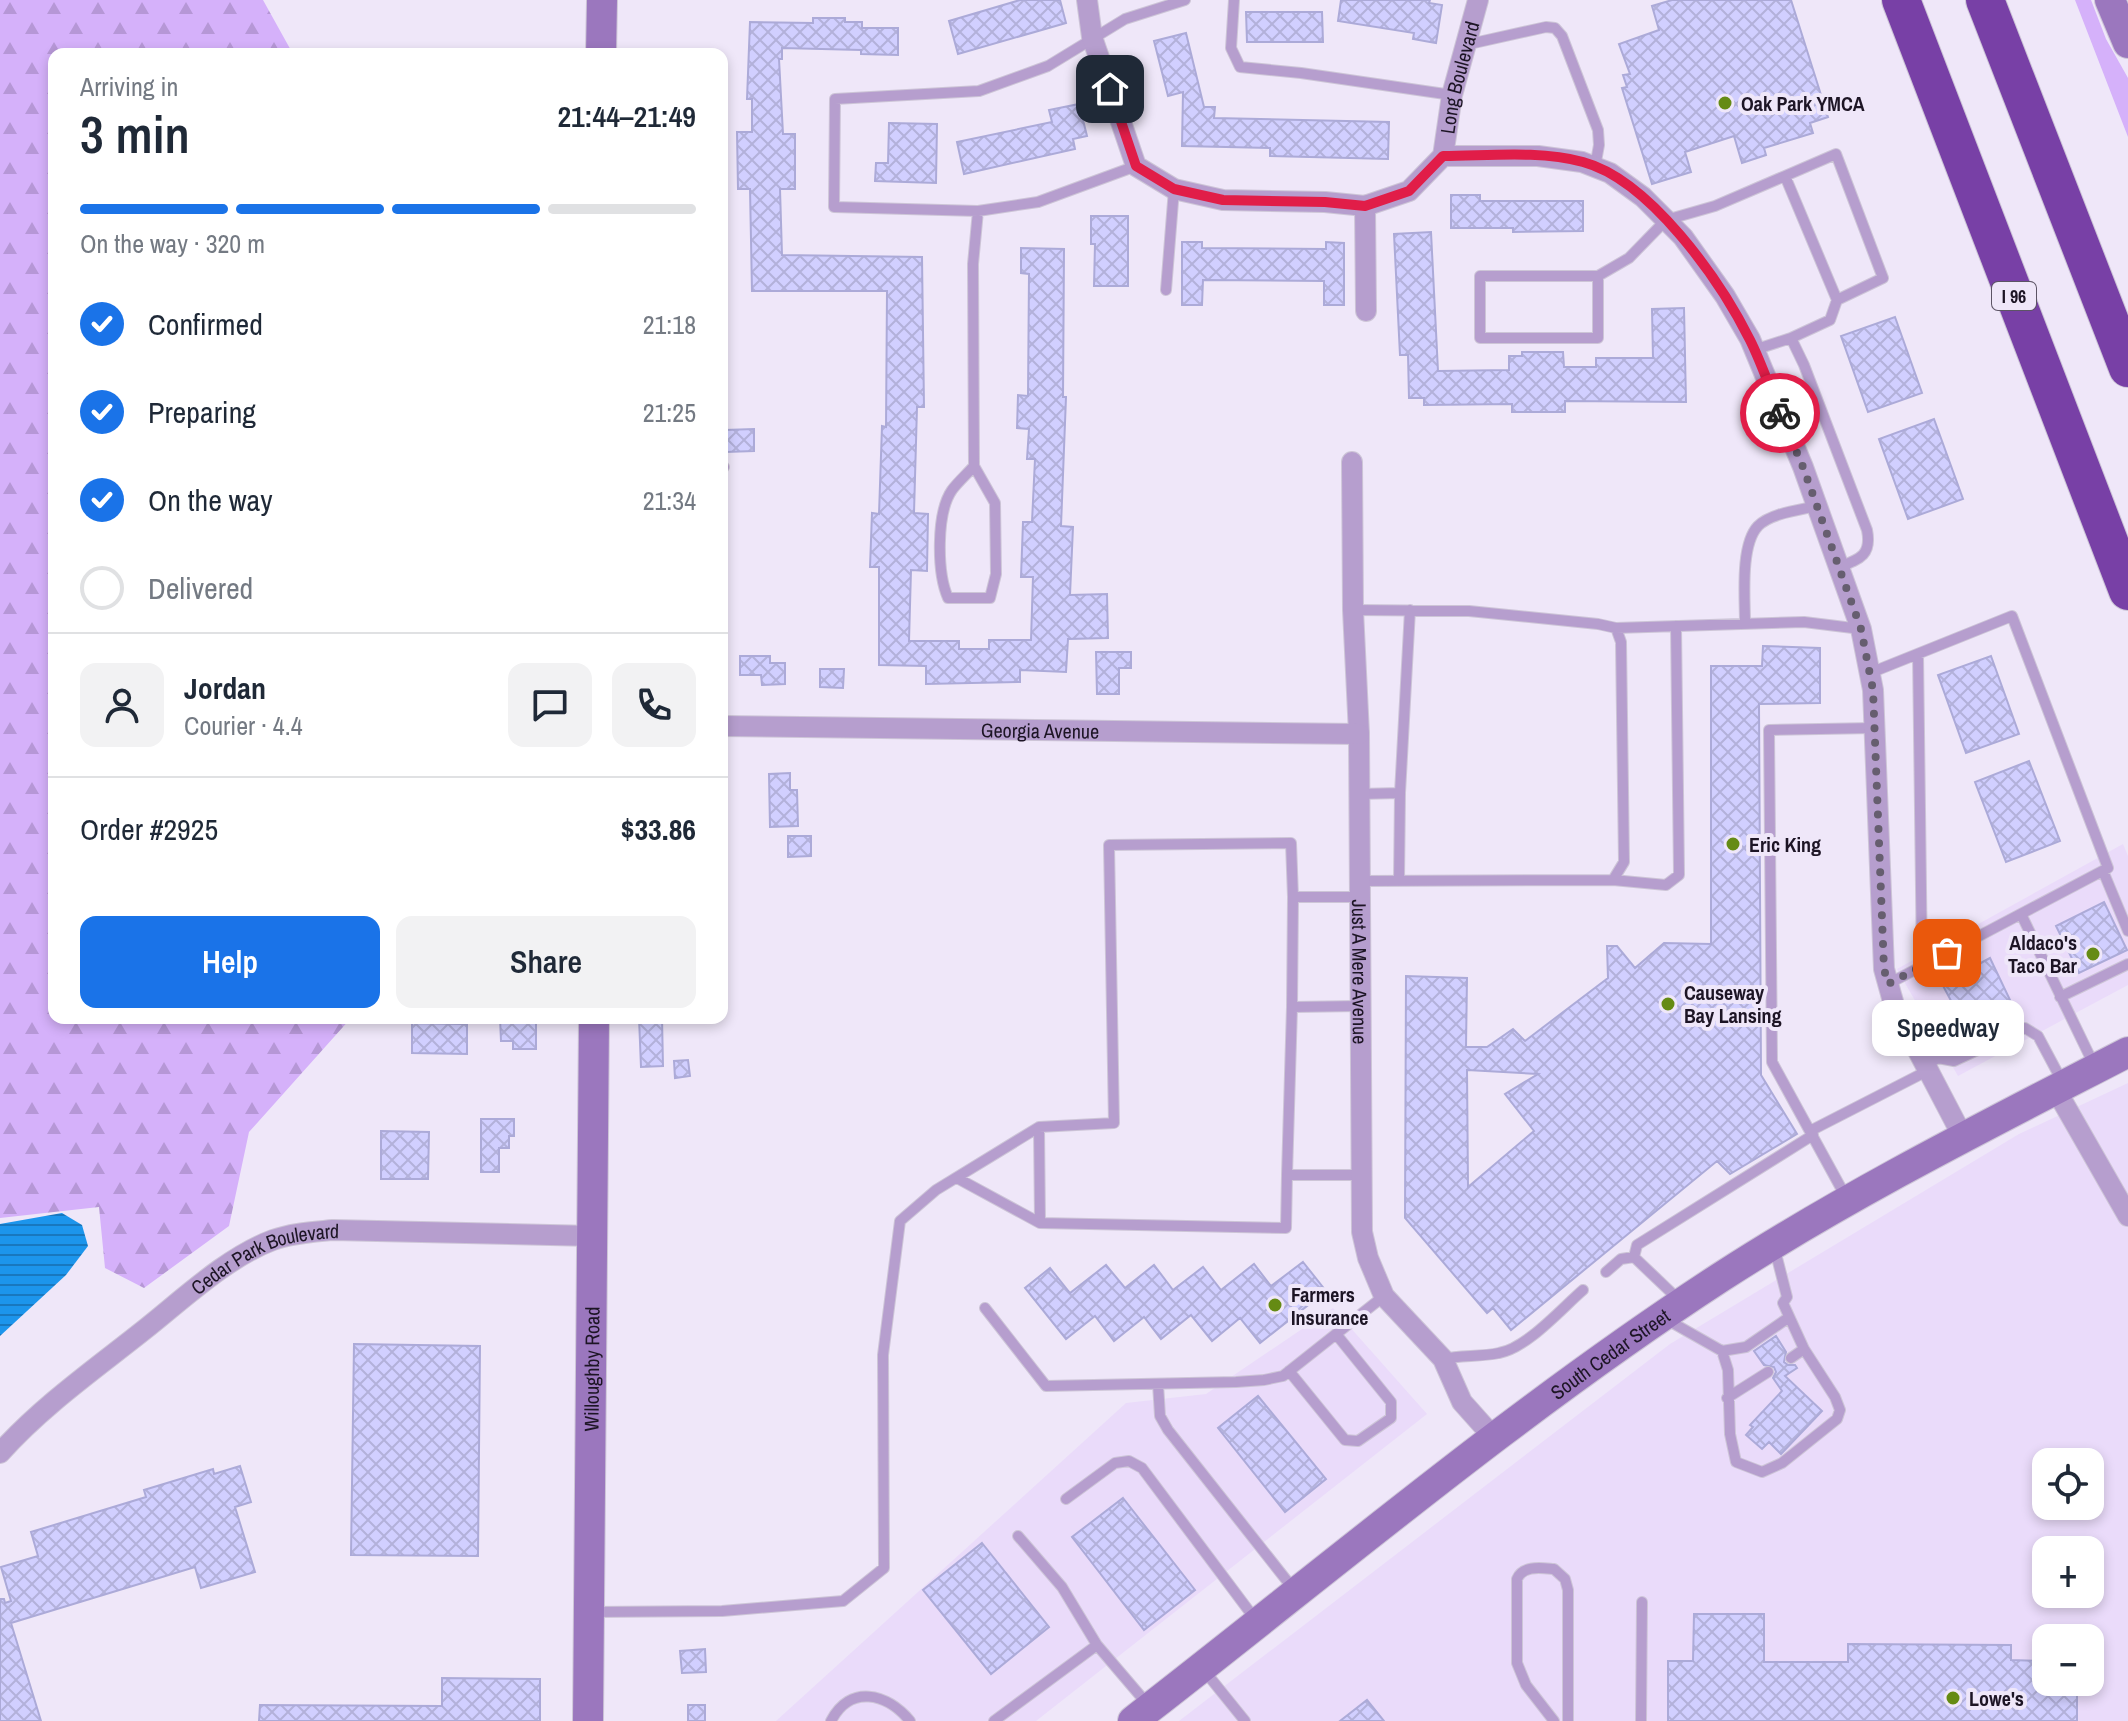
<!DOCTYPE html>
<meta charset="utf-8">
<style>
:root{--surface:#fff;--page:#f2f2f3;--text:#1f2937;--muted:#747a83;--line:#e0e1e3;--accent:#1a73e8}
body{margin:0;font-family:"Archivo Narrow",sans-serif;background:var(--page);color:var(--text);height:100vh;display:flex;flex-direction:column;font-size:30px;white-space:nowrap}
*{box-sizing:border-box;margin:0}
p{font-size:26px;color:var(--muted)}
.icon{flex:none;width:44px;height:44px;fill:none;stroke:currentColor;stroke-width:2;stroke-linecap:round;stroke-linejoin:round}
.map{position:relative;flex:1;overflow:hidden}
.panel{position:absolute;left:48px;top:48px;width:680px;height:976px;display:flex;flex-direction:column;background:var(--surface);border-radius:16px;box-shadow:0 4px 12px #0003}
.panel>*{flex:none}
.fabs{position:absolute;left:2032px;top:1448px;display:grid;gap:16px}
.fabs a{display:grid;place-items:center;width:72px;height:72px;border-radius:16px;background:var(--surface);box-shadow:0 4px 12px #0003;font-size:40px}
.pin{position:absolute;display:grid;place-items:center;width:68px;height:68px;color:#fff;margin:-34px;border-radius:16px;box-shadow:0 4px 12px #0006}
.courier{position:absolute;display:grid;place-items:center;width:80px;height:80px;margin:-40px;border:6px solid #e11d48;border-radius:50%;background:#fff;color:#222;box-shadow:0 2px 10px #0007}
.bubble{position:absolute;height:56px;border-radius:16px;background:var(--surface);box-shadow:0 4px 12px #0003;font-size:26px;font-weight:600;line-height:56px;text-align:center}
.headline em{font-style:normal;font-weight:600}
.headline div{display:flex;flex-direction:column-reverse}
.headline{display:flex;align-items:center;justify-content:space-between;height:136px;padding:0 32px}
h1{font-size:52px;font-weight:600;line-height:60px}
.bar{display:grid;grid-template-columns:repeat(4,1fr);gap:12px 8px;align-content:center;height:96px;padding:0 32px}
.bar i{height:10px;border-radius:6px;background:var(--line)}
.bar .active{background:var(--accent)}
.bar p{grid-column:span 4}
.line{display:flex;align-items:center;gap:20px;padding:0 32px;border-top:2px solid var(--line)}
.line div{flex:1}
.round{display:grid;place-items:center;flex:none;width:84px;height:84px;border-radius:16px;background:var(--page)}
ol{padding:0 32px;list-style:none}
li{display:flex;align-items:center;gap:24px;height:88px}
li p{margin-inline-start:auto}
li .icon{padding:8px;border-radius:50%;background:var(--accent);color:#fff;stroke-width:4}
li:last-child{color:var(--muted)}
li i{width:44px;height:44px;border:4px solid var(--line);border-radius:50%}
.cta{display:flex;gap:16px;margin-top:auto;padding:16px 32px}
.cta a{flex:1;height:92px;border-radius:16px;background:var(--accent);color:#fff;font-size:32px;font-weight:600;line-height:92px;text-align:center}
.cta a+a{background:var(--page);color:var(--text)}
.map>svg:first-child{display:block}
</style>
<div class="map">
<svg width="2128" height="1721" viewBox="0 0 2128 1721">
<defs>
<pattern id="forest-firs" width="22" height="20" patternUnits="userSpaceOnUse" patternTransform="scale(2)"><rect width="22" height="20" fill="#d5b1fa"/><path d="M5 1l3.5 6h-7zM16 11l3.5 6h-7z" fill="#b697d6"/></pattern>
<pattern id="water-rules" width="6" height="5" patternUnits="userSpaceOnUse" patternTransform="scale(2)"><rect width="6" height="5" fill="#1c95ec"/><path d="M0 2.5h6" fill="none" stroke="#1878bf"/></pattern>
<pattern id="building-cross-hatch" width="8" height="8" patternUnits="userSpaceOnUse" patternTransform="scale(2)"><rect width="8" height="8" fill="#d1cfff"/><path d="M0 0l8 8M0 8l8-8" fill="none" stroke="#b3b1da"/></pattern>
</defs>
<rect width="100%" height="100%" fill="#efe7f9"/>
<!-- built -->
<path fill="#eadbfa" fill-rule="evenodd" d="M 2123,844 L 2128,856 L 2128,985 L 1958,1076 L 1897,969 Z
M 2128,1083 L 2128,1721 L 1179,1721 L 1670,1344 L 2019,1134 ZM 2046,1462 L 2090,1462 L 2090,1506 L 2046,1506 ZM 2046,1550 L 2090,1550 L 2090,1594 L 2046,1594 ZM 2046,1638 L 2090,1638 L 2090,1682 L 2046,1682 Z
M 1333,1308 L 1427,1414 L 1036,1721 L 776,1721 L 1126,1403 L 1206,1394 Z"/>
<!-- green -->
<path fill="#d5b1fa" d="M 2075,0 L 2091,0 L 2106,39 L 2128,78 L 2128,137 Z"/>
<!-- forest -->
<path fill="url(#forest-firs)" d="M 0,0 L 263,0 L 293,54 L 54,54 L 54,1018 L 351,1018 L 249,1132 L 229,1226 L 144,1288 L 105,1268 L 99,1207 L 0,1218 Z"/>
<!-- water -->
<path fill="url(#water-rules)" d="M 62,1213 L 82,1225 L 88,1246 L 66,1275 L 0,1336 L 0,1224 Z"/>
<!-- building -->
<path fill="url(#building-cross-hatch)" stroke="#acaad8" stroke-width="2" fill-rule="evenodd" d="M 1020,0 L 1060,0 L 1066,23 L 958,54 L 949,21 Z
M 1341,0 L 1430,0 L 1429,3 L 1442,5 L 1436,43 L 1413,39 L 1414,33 L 1338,21 Z
M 1672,0 L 1791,0 L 1828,117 L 1810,123 L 1813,133 L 1764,148 L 1766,155 L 1742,163 L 1734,136 L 1685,152 L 1691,172 L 1652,184 L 1622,88 L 1627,87 L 1623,75 L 1630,74 L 1619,44 L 1659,30 L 1652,6 Z
M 1246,12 L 1322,12 L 1323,42 L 1247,42 Z
M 813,18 L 845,18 L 845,22 L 862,22 L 862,28 L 898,28 L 898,55 L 861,54 L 861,50 L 782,48 L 782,59 L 779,59 L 783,134 L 795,134 L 795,189 L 780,189 L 782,255 L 922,257 L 924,407 L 917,407 L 914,513 L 928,514 L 927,571 L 911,570 L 909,641 L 959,641 L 959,649 L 989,649 L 989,640 L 1031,640 L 1033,577 L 1021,577 L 1023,522 L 1032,522 L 1035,459 L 1027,459 L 1029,429 L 1017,428 L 1018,395 L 1028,396 L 1029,274 L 1021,273 L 1021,248 L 1064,249 L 1063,397 L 1066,397 L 1061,526 L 1073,527 L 1070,595 L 1107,594 L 1108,638 L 1068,639 L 1066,672 L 1020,670 L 1020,682 L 926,684 L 926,666 L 879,665 L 879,567 L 870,567 L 872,513 L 879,514 L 882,426 L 886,427 L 887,291 L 752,291 L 750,189 L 738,189 L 737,132 L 752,132 L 752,99 L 747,99 L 750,22 L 813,23 Z
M 1186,33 L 1204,107 L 1215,107 L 1214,118 L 1389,122 L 1388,159 L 1270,156 L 1270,148 L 1182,146 L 1183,92 L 1168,96 L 1154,41 Z
M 1079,104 L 1087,136 L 1073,139 L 1075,149 L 964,174 L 957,142 L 1052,122 L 1049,110 Z
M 889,123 L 937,124 L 936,183 L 875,181 L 876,163 L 888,163 Z
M 1451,195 L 1480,195 L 1480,201 L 1583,201 L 1583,231 L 1513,232 L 1513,228 L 1451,228 Z
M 1091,216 L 1128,216 L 1128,286 L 1094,286 L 1095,244 L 1091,244 Z
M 1431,232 L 1438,371 L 1509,370 L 1509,356 L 1522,356 L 1522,352 L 1563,352 L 1564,367 L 1596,367 L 1596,358 L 1653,358 L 1652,309 L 1684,308 L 1686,402 L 1565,401 L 1565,412 L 1512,412 L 1512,404 L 1424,405 L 1424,398 L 1409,398 L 1408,355 L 1400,355 L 1394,234 Z
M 1182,242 L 1202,242 L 1202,248 L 1326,249 L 1326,242 L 1344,243 L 1344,305 L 1324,305 L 1324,281 L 1203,280 L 1202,305 L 1182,305 Z
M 1895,317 L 1922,393 L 1868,412 L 1841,336 Z
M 1934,419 L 1963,499 L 1908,519 L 1879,439 Z
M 754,429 L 754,451 L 726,452 L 725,430 Z
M 1763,646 L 1820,648 L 1820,703 L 1759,704 L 1761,1075 L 1797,1134 L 1730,1174 L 1717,1161 L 1511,1330 L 1493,1308 L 1487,1313 L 1405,1218 L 1406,976 L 1467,978 L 1466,1047 L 1487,1047 L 1513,1029 L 1525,1041 L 1608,978 L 1607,946 L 1617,946 L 1635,968 L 1664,943 L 1711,944 L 1711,666 L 1762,666 ZM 1467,1070 L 1538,1074 L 1505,1094 L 1534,1131 L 1468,1187 Z
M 1096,652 L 1131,652 L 1131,668 L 1119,668 L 1119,694 L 1097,694 Z
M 740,656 L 770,656 L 770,663 L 785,663 L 785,684 L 762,685 L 761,675 L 740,675 Z
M 1991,656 L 2019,734 L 1966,753 L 1938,675 Z
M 820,669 L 844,669 L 843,688 L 820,687 Z
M 2029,761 L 2060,841 L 2006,862 L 1975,782 Z
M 790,773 L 790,790 L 797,790 L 798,826 L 770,827 L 769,774 Z
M 788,836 L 811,836 L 811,856 L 788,857 Z
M 2104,902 L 2127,950 L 2079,973 L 2056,926 Z
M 1990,958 L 2020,1021 L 1952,1052 L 1943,1036 L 1964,1025 L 1942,984 Z
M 500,1018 L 536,1018 L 536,1049 L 513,1049 L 513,1041 L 501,1041 Z
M 639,1018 L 662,1018 L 663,1066 L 641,1067 Z
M 412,1023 L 467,1024 L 467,1054 L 412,1053 Z
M 688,1060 L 690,1076 L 675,1078 L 674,1061 Z
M 481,1119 L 514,1119 L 514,1136 L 509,1136 L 509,1148 L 499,1148 L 499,1172 L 481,1172 Z
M 381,1131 L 429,1132 L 428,1179 L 381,1179 Z
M 1303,1262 L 1326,1291 L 1260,1343 L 1240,1318 L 1212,1341 L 1191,1315 L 1161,1339 L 1144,1317 L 1114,1341 L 1095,1316 L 1066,1339 L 1025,1288 L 1050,1268 L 1070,1293 L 1106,1265 L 1125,1288 L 1154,1265 L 1173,1290 L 1203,1267 L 1221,1290 L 1254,1264 L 1271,1286 Z
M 1776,1336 L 1786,1352 L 1784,1362 L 1788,1365 L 1795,1365 L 1797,1368 L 1785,1376 L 1822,1411 L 1781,1454 L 1769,1442 L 1762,1449 L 1746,1435 L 1753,1427 L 1750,1425 L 1782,1391 L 1773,1378 L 1776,1372 L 1774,1367 L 1764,1365 L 1754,1351 Z
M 354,1344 L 480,1346 L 478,1556 L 351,1555 Z
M 1258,1396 L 1326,1479 L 1285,1512 L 1218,1428 Z
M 240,1466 L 251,1502 L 235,1507 L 255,1572 L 201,1588 L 195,1567 L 11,1623 L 41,1721 L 0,1721 L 0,1599 L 4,1599 L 5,1603 L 11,1601 L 1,1567 L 38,1556 L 31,1532 L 146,1497 L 144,1490 L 213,1469 L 214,1474 Z
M 1123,1498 L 1195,1590 L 1144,1630 L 1072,1537 Z
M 982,1543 L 1049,1627 L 991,1674 L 923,1590 Z
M 1694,1614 L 1764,1614 L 1764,1662 L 1848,1662 L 1848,1644 L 2011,1645 L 2011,1660 L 2046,1661 L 2046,1682 L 2077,1682 L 2077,1721 L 1668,1721 L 1668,1661 L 1693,1661 Z
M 705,1649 L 706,1672 L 682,1673 L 680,1651 Z
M 442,1678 L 540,1679 L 540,1721 L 259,1721 L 260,1705 L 442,1706 Z
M 1367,1700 L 1384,1721 L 1340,1721 Z
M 688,1705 L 705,1705 L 705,1721 L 688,1721 Z"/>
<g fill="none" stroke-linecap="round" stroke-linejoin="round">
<!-- lane casing -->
<g stroke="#cdc5d7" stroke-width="12">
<path id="lane" d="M 1234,0 L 1231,48 L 1240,67 L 1301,73 L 1452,95
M 1465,45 L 1546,27 L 1555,28 L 1562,36 L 1598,130 L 1599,145 L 1595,167
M 1136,166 L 1038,202 L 978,211 L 834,207 L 835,99 L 979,91 L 1048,66 L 1125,19 L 1185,0
M 1785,176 L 1836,154 L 1883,278 L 1837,300
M 1598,276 L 1598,338 L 1480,338 L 1480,276 L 1598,276 L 1629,258 L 1666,220 L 1715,206 L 1785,176 L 1837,300 L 1830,320 L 1791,338 L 1754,350
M 1166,290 L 1174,189
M 1791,338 L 1804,365 L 1867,530 C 1872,555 1860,559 1839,567
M 974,466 L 995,503 L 996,574 L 990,598 L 948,598 C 937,573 936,513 952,490 C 958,482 967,474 974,466 L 973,264 L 978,211
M 722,467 L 724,467
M 1353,610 L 1469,611 L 1598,624 L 1616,628 L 1621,642 L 1624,862 L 1613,880 L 1360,881
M 1745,623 C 1745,598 1740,545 1758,526 C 1771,513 1800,510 1817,506
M 1616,628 L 1804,622 L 1861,629
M 1918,654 L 1922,966
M 1870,673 L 2012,616 L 2108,868 L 1888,984
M 1400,793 L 1410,610
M 1359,794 L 1400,793 L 1399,881
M 2103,871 L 2128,931
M 1613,880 L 1666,885 L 1679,875 L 1676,626
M 1293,897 L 1292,1007 L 1360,1006
M 1360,897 L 1293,897 L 1291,843 L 1109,845 L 1114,1123 L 1039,1127 L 1040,1223 L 1286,1228 L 1287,1175 L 1361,1175
M 2021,914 L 2095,1067
M 2060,997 L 2128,964
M 1926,1065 L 1938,1058 L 1954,1061 L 2025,1028 L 2038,1036 L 2063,1083
M 1810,1131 L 1929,1070
M 1287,1175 L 1292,1007
M 957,1178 L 1040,1223
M 1847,1199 L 1772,1062 L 1769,730 L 1874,728
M 1634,1257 L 1637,1245 L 1813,1135
M 1606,1272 L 1621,1259 L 1634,1257 L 1678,1299
M 985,1308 L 1046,1386 L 1236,1382 L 1264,1380 L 1283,1376 L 1384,1296
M 1664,1318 L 1722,1351 L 1728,1370 L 1730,1434 L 1736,1462 L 1762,1472 L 1782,1463 L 1837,1419 L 1840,1410 L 1835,1397 L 1804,1349 L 1783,1303 L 1787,1297 L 1775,1250
M 1722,1351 L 1746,1347 L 1788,1318
M 1791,1358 L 1804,1349
M 1443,1359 C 1461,1355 1480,1357 1499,1353 C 1527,1348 1561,1309 1583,1290
M 1289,1371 L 1345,1440 L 1358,1441 L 1391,1418 L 1391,1402 L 1336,1334
M 1158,1384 L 1160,1416 L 1168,1430 L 1295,1591
M 1727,1398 L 1768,1372
M 1066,1499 L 1115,1463 L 1129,1461 L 1142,1468 L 1255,1619
M 1018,1536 L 1062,1587 L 1097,1645
M 590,1612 L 722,1611 L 843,1601 L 884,1568 L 883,1355 L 900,1221 L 936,1190 L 1039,1127
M 1203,1669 L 1245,1721
M 831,1721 C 850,1684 887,1693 910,1721
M 994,1721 L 1097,1645 L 1149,1706
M 1554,1721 L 1526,1685 L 1517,1663 L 1517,1579 C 1523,1565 1541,1568 1554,1569 L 1565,1579 L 1568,1590 L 1568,1721
M 1641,1721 L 1642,1602"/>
</g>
<!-- street casing -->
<g stroke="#cdc5d7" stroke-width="22">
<g id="street">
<path id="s1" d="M 1087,0 L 1092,37 L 1136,166 L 1174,189 L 1223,200 L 1325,202 L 1365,206 L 1409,191 L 1443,156 L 1452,95 L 1478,0"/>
<path d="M 1443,156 L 1538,156 L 1582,162 L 1610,173 L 1643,197 L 1683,237 L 1725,296 L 1750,339 L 1803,467 L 1861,629 L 1873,690 L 1884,969 L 1894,1005 L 1963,1137"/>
<path d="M 1365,206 L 1366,311"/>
<path id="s2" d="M 1352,462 L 1353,610 L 1359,734 L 1362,1232 L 1368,1258 L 1384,1296 L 1443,1359 L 1462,1402 L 1495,1439"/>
<path id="s3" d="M 722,726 L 1359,734"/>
<path d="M 2056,1090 L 2128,1216"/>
<path id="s4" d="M 0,1453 C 42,1406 95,1369 144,1330 C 182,1300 227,1257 273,1240 C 292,1233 313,1232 333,1230 L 592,1236"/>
</g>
</g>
<!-- secondary casing -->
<g stroke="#cdc5d7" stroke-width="32">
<g id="secondary">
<path d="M 2110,0 L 2128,43"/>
<path d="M 601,54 L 602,0"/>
<path id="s5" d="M 588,1721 L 594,1018"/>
<path id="s6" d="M 1133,1721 C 1327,1571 1515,1411 1721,1277 C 1851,1193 1991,1123 2128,1052"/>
</g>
</g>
<!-- highway casing -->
<g stroke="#cdc5d7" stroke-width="40">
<path id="highway" d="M 1901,0 L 2128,591
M 1985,0 L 2128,368"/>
</g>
<!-- lane -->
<use href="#lane" stroke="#b69ece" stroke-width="10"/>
<!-- street -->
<use href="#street" stroke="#b69ece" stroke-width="20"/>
<!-- secondary -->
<use href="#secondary" stroke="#9b77be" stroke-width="30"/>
<!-- highway -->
<use href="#highway" stroke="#7840a6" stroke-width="38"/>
</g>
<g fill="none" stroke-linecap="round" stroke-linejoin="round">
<!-- done -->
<path stroke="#665e6f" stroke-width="8" stroke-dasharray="0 14.4" d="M 1780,413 L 1803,467 L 1861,629 L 1873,690 L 1884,969 L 1888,984 L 1947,953"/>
<!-- route -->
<path stroke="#e11d48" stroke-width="10" d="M 1110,89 L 1136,166 L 1174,189 L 1223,200 L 1325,202 L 1365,206 L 1409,191 L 1443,156 C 1487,156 1539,150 1583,162 C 1650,180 1720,280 1750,340 C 1762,364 1770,389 1780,413"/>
</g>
<!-- markers -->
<g fill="#658b14" stroke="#efe7f9" stroke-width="3">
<circle cx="1725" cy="103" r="8"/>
<circle cx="1733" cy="844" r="8"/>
<circle cx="2093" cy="954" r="8"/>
<circle cx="1668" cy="1004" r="8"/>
<circle cx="1275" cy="1305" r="8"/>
<circle cx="1953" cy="1698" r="8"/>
</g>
<g text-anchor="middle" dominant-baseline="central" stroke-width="8" stroke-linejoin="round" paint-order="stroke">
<!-- shield labels -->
<rect fill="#efe7f9" stroke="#5c5465" stroke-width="2" x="1992" y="282" width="44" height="28" rx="6"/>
<g font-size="18" font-weight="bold" fill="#1d1525">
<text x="2014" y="296">I 96</text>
</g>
<!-- street labels -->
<g font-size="20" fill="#1d1525" stroke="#efe7f9">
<text stroke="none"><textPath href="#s1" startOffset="586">Long Boulevard</textPath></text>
<text stroke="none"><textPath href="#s3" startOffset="318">Georgia Avenue</textPath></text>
<text stroke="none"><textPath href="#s2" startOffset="510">Just A Mere Avenue</textPath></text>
<text stroke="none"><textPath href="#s4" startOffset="334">Cedar Park Boulevard</textPath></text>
<text stroke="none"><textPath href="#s6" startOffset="602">South Cedar Street</textPath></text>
<text stroke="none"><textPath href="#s5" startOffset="352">Willoughby Road</textPath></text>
</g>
<!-- poi labels -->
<g font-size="20" font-weight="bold" fill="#1d1525" stroke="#efe7f9" text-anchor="start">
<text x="1741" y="103">Oak Park YMCA</text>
<text x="1749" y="844">Eric King</text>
<text x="2077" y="942" text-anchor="end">Aldaco's<tspan x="2077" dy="23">Taco Bar</tspan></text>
<text x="1684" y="992">Causeway<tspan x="1684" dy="23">Bay Lansing</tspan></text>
<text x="1291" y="1294">Farmers<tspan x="1291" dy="23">Insurance</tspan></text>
<text x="1969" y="1698">Lowe's</text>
</g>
</g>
</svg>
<div class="fabs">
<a><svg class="icon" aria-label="locate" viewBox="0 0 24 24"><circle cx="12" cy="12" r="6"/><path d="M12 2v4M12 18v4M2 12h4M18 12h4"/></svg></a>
<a>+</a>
<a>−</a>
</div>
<div class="pin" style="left:1947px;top:953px;background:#ea580c"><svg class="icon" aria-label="bag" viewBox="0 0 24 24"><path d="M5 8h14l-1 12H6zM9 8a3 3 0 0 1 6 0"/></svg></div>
<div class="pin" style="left:1110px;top:89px;background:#1f2937"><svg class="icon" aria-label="home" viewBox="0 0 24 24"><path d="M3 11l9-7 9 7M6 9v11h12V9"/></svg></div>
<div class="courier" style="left:1780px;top:413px"><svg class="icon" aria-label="bike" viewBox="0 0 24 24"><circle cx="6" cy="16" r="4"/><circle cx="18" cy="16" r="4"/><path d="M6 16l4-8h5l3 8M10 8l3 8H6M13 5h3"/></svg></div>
<div class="bubble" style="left:1872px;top:1000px;width:152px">Speedway</div>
<section class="panel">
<div class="headline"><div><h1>3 min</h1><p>Arriving in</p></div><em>21:44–21:49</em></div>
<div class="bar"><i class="active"></i><i class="active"></i><i class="active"></i><i></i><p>On the way · 320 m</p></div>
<ol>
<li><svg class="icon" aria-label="check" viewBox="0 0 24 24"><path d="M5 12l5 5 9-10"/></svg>Confirmed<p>21:18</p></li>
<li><svg class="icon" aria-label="check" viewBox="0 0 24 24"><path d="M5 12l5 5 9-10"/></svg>Preparing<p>21:25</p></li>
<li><svg class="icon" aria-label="check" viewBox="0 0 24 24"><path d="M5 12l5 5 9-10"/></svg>On the way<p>21:34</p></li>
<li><i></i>Delivered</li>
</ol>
<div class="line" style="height:144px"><a class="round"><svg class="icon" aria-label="person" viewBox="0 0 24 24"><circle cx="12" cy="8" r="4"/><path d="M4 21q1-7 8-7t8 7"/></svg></a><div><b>Jordan</b><p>Courier · 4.4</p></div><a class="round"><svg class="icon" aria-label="chat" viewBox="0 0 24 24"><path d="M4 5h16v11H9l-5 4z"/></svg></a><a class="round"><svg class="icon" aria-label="phone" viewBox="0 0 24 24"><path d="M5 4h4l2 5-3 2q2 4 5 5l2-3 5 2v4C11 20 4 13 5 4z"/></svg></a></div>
<div class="line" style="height:104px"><div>Order #2925</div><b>$33.86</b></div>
<div class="cta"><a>Help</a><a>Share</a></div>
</section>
</div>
